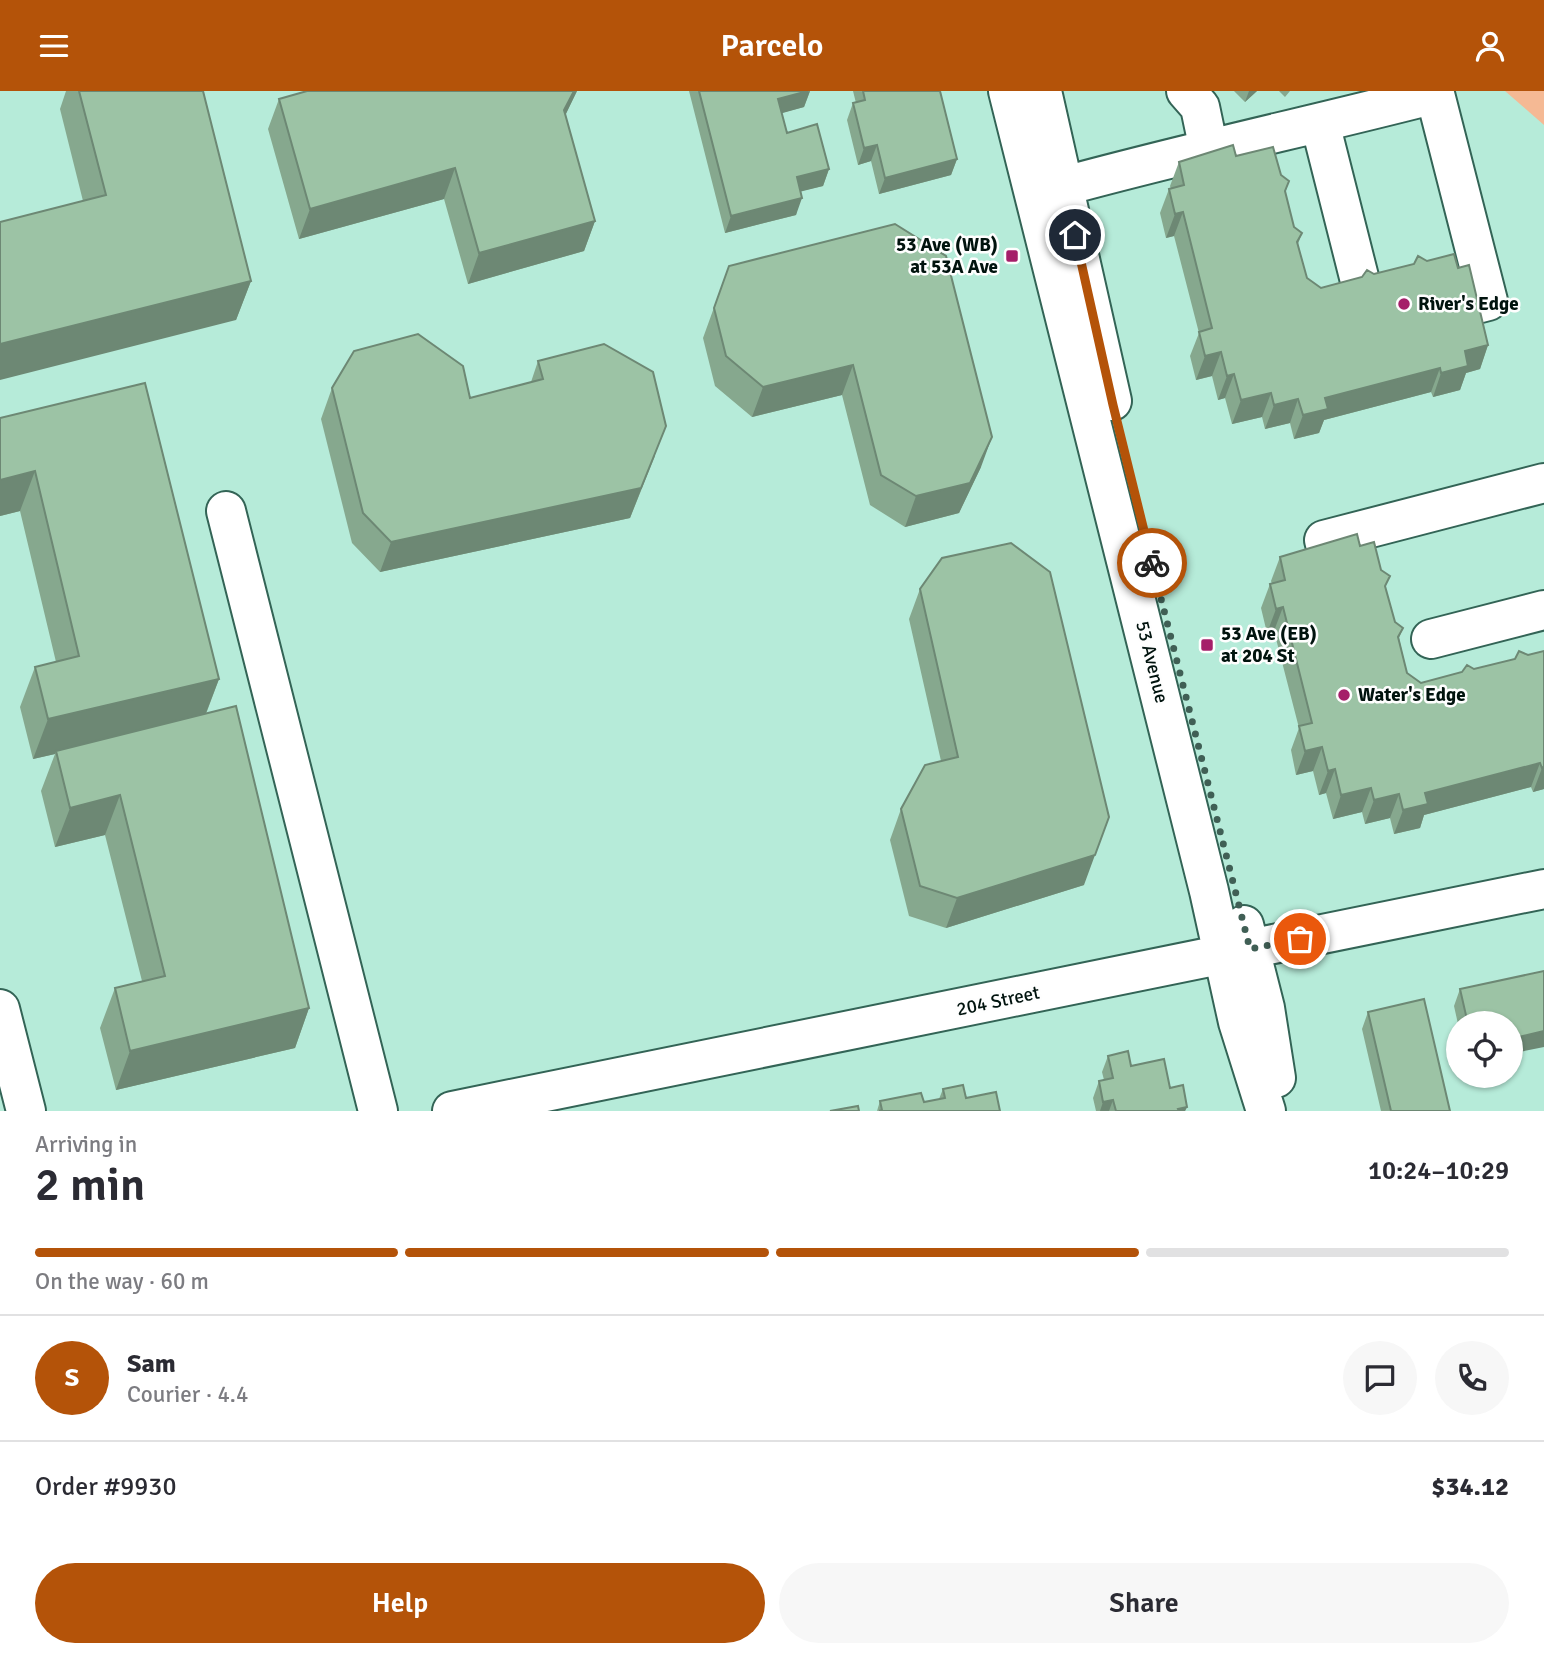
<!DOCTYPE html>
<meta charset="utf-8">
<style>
:root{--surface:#fff;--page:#f7f7f7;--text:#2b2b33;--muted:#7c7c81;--line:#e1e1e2;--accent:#b45309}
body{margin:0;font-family:Signika,sans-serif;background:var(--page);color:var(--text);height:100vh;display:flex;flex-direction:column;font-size:26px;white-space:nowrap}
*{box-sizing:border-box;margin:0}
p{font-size:23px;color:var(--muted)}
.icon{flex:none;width:38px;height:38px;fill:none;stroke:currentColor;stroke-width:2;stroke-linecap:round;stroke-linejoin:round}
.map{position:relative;height:1020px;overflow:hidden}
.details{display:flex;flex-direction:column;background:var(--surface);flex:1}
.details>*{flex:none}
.fabs{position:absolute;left:1446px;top:920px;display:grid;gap:14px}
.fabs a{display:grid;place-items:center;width:77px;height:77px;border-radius:50%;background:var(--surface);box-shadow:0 2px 5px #0004;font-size:35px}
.pin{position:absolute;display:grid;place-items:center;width:60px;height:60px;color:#fff;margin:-30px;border:4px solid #fff;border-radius:50%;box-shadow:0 2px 7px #0007}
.courier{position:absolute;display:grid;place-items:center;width:70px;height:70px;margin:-35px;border:5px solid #b45309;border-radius:50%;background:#fff;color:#222;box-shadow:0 2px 9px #0007}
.summary em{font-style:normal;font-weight:600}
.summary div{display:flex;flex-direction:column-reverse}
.summary{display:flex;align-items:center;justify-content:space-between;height:119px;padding:0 35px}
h1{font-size:46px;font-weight:600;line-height:52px}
.bar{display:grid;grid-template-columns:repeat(4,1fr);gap:10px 7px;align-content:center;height:84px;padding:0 35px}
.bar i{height:9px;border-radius:5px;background:var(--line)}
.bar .on{background:var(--accent)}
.bar p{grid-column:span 4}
.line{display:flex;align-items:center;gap:18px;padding:0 35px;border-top:2px solid var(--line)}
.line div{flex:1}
.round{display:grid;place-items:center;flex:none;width:74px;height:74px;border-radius:37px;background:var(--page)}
.button{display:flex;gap:14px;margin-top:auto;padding:14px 35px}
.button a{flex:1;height:80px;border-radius:42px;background:var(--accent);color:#fff;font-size:28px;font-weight:600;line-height:80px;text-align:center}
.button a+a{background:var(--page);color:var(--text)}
header{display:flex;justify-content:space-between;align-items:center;height:91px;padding:0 35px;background:var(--accent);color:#fff;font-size:32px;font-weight:600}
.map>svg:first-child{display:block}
</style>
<header><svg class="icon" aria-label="menu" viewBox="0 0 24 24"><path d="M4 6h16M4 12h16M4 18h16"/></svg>Parcelo<svg class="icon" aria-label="person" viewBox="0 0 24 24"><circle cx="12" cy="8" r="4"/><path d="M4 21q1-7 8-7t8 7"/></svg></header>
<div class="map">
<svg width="1544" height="1020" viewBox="0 0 1544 1020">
<rect width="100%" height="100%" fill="#b6ebd9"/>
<!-- green -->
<path fill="#f5b994" d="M 1505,0 L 1544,0 L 1544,34 Z"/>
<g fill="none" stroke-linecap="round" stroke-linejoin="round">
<!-- minor casing -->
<g stroke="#336456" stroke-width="42">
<path id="minor" d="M 1008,0 L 1209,800 L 1238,931 L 1266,1020
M 1042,0 L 1112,310
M 1186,0 L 1200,16 L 1209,59
M 1320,32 L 1362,198
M 1039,102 C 1170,65 1303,37 1435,3 L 1488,210 L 1465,216
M 226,420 L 378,1020
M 1330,472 L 1324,449 L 1544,392
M 1431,548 L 1544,519
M 1244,834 L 1265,917 L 1276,987
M 0,918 L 26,1020
M 452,1020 L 1544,798"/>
</g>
<!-- minor -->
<use href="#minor" stroke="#fff" stroke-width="38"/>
</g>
<!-- wall -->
<path fill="#86a88e" d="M 66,0 L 203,0 L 251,190 L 236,229 L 83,110 L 60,18 Z
M 307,0 L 577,0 L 565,24 L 595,130 L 584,160 L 468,193 L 444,108 L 299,148 L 268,38 L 279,8 Z
M 689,0 L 810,0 L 804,16 L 781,22 L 787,42 L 829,78 L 823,95 L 801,100 L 796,124 L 725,142 Z
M 853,0 L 940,0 L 957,68 L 951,84 L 879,103 L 871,70 L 858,74 L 847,29 L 853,12 L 856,12 Z
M 1234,0 L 1257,0 L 1245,11 Z
M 1279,0 L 1290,0 L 1285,6 Z
M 1236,65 L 1281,84 L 1289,90 L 1285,102 L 1294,136 L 1302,142 L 1298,153 L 1307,187 L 1321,197 L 1427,170 L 1458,177 L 1488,254 L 1480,278 L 1466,282 L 1460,299 L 1433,306 L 1431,301 L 1324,329 L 1319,342 L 1294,348 L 1290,332 L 1265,338 L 1262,326 L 1232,333 L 1225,307 L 1218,309 L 1212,285 L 1196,289 L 1190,265 L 1199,242 L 1174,145 L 1166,147 L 1160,122 L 1169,98 L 1171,98 L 1170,95 L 1179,71 Z
M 729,175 L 981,376 L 959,422 L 905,436 L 870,414 L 842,304 L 752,326 L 715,295 L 703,247 Z
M 538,270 L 655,365 L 630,427 L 380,481 L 352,452 L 321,328 L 332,297 L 470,307 L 531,291 Z
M 0,327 L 219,588 L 206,623 L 309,917 L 295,957 L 116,999 L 100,937 L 115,897 L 142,890 L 105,744 L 55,756 L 41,700 L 55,663 L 33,668 L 20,616 L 35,576 L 56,571 L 20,420 L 0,425 Z
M 1360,455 L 1385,497 L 1395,531 L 1403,537 L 1399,547 L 1407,582 L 1421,592 L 1544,560 L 1544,698 L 1533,701 L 1531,696 L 1424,724 L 1420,737 L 1394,743 L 1390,727 L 1365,733 L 1362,721 L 1333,728 L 1326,702 L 1319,704 L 1313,680 L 1296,684 L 1291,659 L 1299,637 L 1274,540 L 1267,542 L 1261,517 L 1270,493 L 1272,493 L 1271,490 L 1280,466 Z
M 920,498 L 1084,794 L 946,837 L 909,825 L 890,749 L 901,718 L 941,670 L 909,528 Z
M 1460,898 L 1510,933 L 1458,933 L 1454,915 Z
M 1368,921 L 1450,1020 L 1381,1020 L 1362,938 Z
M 1108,965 L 1131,975 L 1170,997 L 1187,1016 L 1185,1020 L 1096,1020 L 1093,1007 L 1099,990 L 1104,989 L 1102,981 Z
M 943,998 L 966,1007 L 877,1020 L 880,1010 L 924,1011 L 939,1008 Z"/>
<!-- shaded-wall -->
<path fill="#6d8874" d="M 574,0 L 577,0 L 553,50 L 564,19 Z
M 810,0 L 804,16 L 772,25 L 778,8 Z
M 1249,0 L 1257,0 L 1245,11 Z
M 877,54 L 871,70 L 858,74 L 864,57 Z
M 957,68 L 951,84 L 879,103 L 885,87 Z
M 455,77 L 444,108 L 299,148 L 310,118 Z
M 829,78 L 823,95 L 791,103 L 797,86 Z
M 802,107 L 796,124 L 725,142 L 731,125 Z
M 1183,121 L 1174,145 L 1166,147 L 1175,123 Z
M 595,130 L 584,160 L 468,193 L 479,162 Z
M 251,190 L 236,229 L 0,289 L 0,253 Z
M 1488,254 L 1480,278 L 1466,282 L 1460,299 L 1433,306 L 1441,282 L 1465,260 Z
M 1221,261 L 1212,285 L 1196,289 L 1205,265 Z
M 853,274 L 842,304 L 752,326 L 763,296 Z
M 1440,277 L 1431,301 L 1324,329 L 1319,342 L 1294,348 L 1303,324 L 1325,307 Z
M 1234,283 L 1225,307 L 1218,309 L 1227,285 Z
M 1271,302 L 1262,326 L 1232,333 L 1241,309 Z
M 1298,308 L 1290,332 L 1265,338 L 1274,314 Z
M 666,335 L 630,427 L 380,481 L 391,451 Z
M 992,346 L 981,376 L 959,422 L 905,436 L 916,405 Z
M 35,380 L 20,420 L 0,425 L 0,389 Z
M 1283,516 L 1274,540 L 1267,542 L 1276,518 Z
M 219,588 L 204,627 L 56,660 L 55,663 L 33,668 L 48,628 Z
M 1322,656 L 1313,680 L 1296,684 L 1305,660 Z
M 1540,672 L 1531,696 L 1424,724 L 1420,737 L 1394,743 L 1403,719 L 1425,702 Z
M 1544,676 L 1544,698 L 1533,701 L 1542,677 Z
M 1335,678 L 1326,702 L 1319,704 L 1328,680 Z
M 1371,697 L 1362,721 L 1333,728 L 1341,704 Z
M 1399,703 L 1390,727 L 1365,733 L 1374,709 Z
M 120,704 L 105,744 L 55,756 L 70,717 Z
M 1095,764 L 1084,794 L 946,837 L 957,807 Z
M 309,917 L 295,957 L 116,999 L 130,960 Z
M 1544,940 L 1544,956 L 1510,963 L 1510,948 Z
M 1113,1009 L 1109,1020 L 1100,1020 L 1103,1011 Z
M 1187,1016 L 1185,1020 L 1177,1020 L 1178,1018 Z"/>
<!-- building -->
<path fill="#9cc3a5" stroke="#6d8874" stroke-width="2" d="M 79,0 L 203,0 L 251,190 L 0,253 L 0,131 L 106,104 Z
M 307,0 L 574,0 L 564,19 L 595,130 L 479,162 L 455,77 L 310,118 L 279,8 Z
M 699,0 L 808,0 L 778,8 L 787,42 L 817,33 L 829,78 L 797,86 L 802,107 L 731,125 Z
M 863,0 L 940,0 L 957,68 L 885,87 L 877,54 L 864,57 L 853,12 L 865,9 Z
M 1233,54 L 1236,65 L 1273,56 L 1281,84 L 1289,90 L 1285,100 L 1294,136 L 1302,142 L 1297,151 L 1307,187 L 1321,197 L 1362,186 L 1367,179 L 1374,183 L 1414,173 L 1418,165 L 1427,170 L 1454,163 L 1458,177 L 1469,174 L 1488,254 L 1465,260 L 1468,275 L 1441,282 L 1440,277 L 1325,307 L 1328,318 L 1303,324 L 1298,308 L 1274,314 L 1271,302 L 1241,309 L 1234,283 L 1227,285 L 1221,261 L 1205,265 L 1199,241 L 1212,237 L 1183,121 L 1175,123 L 1169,98 L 1184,94 L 1179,71 Z
M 895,133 L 946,165 L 992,346 L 970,392 L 916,405 L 881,384 L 853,274 L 763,296 L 726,265 L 714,217 L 729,175 Z
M 418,243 L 463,275 L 470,307 L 543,288 L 538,270 L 604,253 L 653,281 L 666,335 L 641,397 L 391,451 L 363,422 L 332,297 L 354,260 Z
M 145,292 L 219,588 L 48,628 L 35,576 L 79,565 L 35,380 L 0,389 L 0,327 Z
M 1357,443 L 1360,455 L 1374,451 L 1381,479 L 1390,485 L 1385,495 L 1395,531 L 1403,537 L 1398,546 L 1407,582 L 1421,592 L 1462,581 L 1467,574 L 1474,578 L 1515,568 L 1519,560 L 1528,564 L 1544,560 L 1544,676 L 1542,677 L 1540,672 L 1425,702 L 1428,713 L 1403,719 L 1399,703 L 1374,709 L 1371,697 L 1341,704 L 1335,678 L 1328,680 L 1322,656 L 1305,660 L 1299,635 L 1312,632 L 1283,516 L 1276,518 L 1270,493 L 1285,489 L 1280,466 Z
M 1011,452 L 1050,481 L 1109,726 L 1095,764 L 957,807 L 920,795 L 901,718 L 925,674 L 958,666 L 920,498 L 942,467 Z
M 236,615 L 309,917 L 130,960 L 115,897 L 165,885 L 120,704 L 70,717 L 56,660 Z
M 1544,880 L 1544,940 L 1510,948 L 1510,933 L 1468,933 L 1460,898 Z
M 1424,908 L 1450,1020 L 1391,1020 L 1368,921 Z
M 1128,960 L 1131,975 L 1164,968 L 1170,997 L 1183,994 L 1187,1016 L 1178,1018 L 1179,1020 L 1116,1020 L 1113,1009 L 1103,1011 L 1099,990 L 1113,987 L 1108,965 Z
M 963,994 L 966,1007 L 996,1001 L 1000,1020 L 879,1020 L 882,1019 L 880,1010 L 921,1002 L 924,1011 L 945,1007 L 943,998 Z
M 858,1015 L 859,1020 L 830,1020 Z"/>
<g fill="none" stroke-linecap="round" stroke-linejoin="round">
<!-- done -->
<path stroke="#405f55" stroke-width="7" stroke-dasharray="0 12.6" d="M 1152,472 L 1250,858 L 1300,848"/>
<!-- route -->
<path stroke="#b45309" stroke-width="9" d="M 1075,144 L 1113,314 L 1152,472"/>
</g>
<!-- markers -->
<g fill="#a51e69" stroke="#fefefe" stroke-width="2.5">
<rect x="1005" y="158" width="14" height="14" rx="3.5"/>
<circle cx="1404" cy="213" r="7"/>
<rect x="1200" y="547" width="14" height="14" rx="3.5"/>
<circle cx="1344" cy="604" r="7"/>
</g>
<g text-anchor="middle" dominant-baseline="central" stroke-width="5" stroke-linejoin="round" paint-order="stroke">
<!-- poi labels -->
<g font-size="19" font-weight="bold" fill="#01130e" stroke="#fefefe" text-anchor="start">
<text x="998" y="154" text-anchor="end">53 Ave (WB)<tspan x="998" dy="22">at 53A Ave</tspan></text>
<text x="1418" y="213">River's Edge</text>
<text x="1221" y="543">53 Ave (EB)<tspan x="1221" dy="22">at 204 St</tspan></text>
<text x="1358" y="604">Water's Edge</text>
</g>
<!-- street labels -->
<g font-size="19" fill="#01130e" stroke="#fefefe">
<text transform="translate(1152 571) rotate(76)">53 Avenue</text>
<text transform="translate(998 910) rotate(-12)">204 Street</text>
</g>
</g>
</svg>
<div class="fabs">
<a><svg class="icon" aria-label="locate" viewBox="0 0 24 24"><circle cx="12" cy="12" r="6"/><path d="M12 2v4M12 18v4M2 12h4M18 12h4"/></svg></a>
</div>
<div class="pin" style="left:1300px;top:848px;background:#ea580c"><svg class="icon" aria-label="bag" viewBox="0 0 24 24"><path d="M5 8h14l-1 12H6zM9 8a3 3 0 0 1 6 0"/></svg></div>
<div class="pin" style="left:1075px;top:144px;background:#1f2937"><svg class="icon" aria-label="home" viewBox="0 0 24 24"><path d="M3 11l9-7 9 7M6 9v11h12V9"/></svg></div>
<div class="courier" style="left:1152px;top:472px"><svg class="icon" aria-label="bike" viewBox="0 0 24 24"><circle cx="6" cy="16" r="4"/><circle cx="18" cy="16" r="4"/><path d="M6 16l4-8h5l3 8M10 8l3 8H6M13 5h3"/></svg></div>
</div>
<section class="details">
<div class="summary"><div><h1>2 min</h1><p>Arriving in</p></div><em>10:24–10:29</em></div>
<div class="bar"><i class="on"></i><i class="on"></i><i class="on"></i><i></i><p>On the way · 60 m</p></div>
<div class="line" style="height:126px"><b class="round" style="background:var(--accent);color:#fff">S</b><div><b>Sam</b><p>Courier · 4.4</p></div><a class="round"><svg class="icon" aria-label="chat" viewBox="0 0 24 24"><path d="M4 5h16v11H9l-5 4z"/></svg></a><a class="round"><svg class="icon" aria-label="phone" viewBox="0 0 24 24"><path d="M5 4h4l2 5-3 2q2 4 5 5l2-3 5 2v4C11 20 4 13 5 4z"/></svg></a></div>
<div class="line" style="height:91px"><div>Order #9930</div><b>$34.12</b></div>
<div class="button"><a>Help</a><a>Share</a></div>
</section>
